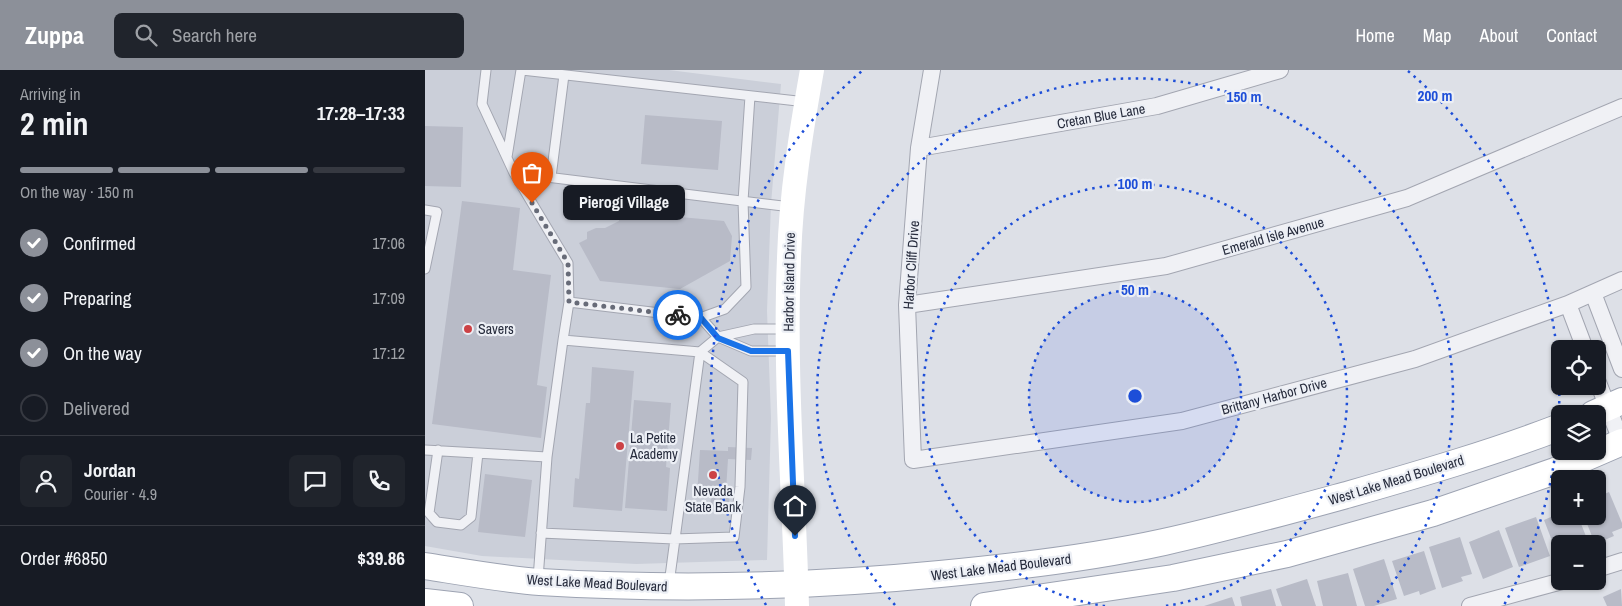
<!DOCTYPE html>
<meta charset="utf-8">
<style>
:root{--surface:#171b24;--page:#20242c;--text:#f1f3f6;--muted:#9ea1a6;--line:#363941;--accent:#8c9099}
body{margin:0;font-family:"Archivo Narrow",sans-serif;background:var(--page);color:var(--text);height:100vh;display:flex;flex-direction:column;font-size:19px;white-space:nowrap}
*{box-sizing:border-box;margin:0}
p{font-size:16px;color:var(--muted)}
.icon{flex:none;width:28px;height:28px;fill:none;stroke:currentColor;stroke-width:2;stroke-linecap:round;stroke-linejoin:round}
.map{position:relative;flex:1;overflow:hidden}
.panel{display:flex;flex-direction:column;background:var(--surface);width:425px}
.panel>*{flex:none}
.fabs{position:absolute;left:1126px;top:270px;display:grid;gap:10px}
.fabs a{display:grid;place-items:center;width:55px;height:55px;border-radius:8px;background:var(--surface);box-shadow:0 1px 4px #0004;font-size:25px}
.pin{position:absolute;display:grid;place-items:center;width:42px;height:42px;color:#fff;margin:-51px -21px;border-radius:50% 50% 50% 0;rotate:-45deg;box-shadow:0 0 5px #0007}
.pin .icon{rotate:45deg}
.courier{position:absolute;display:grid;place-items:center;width:50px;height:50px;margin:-25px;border:4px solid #1a73e8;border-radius:50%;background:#fff;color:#222;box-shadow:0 1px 6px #0007}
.bubble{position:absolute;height:35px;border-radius:8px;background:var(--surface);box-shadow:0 1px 4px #0004;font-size:16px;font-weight:700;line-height:35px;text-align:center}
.headline em{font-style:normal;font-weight:700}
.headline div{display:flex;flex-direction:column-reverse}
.headline{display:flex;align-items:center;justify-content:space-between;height:85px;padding:0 20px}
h1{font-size:32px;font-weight:700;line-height:38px}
.bar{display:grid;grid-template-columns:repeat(4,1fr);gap:8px 5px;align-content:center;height:60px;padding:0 20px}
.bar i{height:6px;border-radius:4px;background:var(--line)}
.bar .current{background:var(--accent)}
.bar p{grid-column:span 4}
.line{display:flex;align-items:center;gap:12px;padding:0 20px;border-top:1px solid var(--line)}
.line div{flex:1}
.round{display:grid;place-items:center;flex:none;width:52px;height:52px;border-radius:8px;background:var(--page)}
ol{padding:0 20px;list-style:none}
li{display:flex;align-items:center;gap:15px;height:55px}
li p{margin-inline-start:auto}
li .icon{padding:5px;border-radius:50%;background:var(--accent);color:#fff;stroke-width:4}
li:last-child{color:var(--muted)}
li i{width:28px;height:28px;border:2px solid var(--line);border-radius:50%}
header{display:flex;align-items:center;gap:30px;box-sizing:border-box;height:70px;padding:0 25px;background:var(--accent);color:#fff}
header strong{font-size:24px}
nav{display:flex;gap:28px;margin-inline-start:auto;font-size:18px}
.search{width:350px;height:45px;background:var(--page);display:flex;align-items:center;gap:12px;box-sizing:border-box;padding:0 18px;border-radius:8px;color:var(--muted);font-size:19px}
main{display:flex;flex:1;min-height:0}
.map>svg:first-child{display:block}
</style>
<header>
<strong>Zuppa</strong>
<div class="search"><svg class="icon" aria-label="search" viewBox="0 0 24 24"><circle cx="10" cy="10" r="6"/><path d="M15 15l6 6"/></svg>Search here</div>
<nav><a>Home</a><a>Map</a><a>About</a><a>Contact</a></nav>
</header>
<main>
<section class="panel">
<div class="headline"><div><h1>2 min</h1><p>Arriving in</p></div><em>17:28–17:33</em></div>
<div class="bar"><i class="current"></i><i class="current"></i><i class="current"></i><i></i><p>On the way · 150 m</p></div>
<ol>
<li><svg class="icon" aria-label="check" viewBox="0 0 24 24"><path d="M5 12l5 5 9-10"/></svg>Confirmed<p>17:06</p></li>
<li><svg class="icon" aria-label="check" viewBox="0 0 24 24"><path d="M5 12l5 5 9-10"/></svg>Preparing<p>17:09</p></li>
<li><svg class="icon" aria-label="check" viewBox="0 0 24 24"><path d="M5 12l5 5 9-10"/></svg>On the way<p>17:12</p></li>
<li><i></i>Delivered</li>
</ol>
<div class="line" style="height:90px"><a class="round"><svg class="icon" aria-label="person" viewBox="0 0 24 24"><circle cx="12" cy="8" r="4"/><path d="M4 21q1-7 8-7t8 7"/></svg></a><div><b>Jordan</b><p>Courier · 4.9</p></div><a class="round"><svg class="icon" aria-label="chat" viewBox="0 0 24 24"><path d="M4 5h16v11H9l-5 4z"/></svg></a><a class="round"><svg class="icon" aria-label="phone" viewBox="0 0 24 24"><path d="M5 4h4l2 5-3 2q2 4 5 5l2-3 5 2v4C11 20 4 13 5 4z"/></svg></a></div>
<div class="line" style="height:65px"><div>Order #6850</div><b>$39.86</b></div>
</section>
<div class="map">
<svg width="1197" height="536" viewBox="0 0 1197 536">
<rect width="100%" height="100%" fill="#dde0e7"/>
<!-- built -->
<path fill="#cbcfd9" d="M 0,0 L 244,0 L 356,14 L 346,134 L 342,241 L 346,348 L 342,490 L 211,494 L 57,486 L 0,476 Z"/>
<!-- building -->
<path fill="#b8bbc7" d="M 220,45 L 297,51 L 293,100 L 216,94 Z
M 0,56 L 38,57 L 36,117 L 0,116 Z
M 37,131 L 95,138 L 88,200 L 126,205 L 112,315 L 122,317 L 116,368 L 7,354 Z
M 200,142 L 299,151 L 307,166 L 305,191 L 255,219 L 175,211 L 154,173 L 162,169 L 162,162 L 171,158 L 180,158 L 194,151 L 194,145 Z
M 167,297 L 209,301 L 197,441 L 148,437 L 150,408 L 154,409 L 161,333 L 165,333 Z
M 209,330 L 246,333 L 241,397 L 245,398 L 242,441 L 200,438 Z
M 303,377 L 327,378 L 326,390 L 303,389 L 301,420 L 305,420 L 304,435 L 306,435 L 306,441 L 285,440 L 286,427 L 272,426 L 275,380 L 303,381 Z
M 60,404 L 107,410 L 100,467 L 53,462 Z
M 1173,420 L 1175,426 L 1184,422 L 1197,453 L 1197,458 L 1187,462 L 1189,466 L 1170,474 L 1159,446 L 1172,446 Z
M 1135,443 L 1135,446 L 1153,446 L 1164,474 L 1135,474 L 1135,483 L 1132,484 L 1119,450 Z
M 1111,447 L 1125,486 L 1094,497 L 1080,458 Z
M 1074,460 L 1088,497 L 1058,509 L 1044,472 Z
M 1035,467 L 1047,504 L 1036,507 L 1038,511 L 1017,518 L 1004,477 Z
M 999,481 L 1011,519 L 995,525 L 994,521 L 979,526 L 967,491 Z
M 959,489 L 972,529 L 949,536 L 940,536 L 928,499 Z
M 923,503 L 932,536 L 898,536 L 892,511 Z
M 882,509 L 891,536 L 857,536 L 851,519 Z
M 846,519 L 851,536 L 817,536 L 815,527 Z
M 1196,519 L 1197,536 L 1182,536 L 1178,527 Z
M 807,527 L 810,536 L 779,536 Z"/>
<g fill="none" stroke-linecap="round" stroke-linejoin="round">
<!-- lane casing -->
<g stroke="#a3a6b1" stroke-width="11">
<path id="lane" d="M 61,0 L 57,34 L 89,103
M 97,0 L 381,32
M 82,87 L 96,0
M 126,107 L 139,5
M 0,140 L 12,142 L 0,199
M 275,248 L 300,239 L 321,217 L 318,131 L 325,26
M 138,270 L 144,232
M 363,281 L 326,281 L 293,267 L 276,248 L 144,232 L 143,193 L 89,103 L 366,137
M 0,380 L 122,387 L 113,509
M 13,380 L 4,443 L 12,452 L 36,455 L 46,447 L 53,383
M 122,387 L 138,270 L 275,282 L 293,267 L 329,259 L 363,259
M 116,463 L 249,469 L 309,467 L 315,417 L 318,312 L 275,282 L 244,514"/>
</g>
<!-- street casing -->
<g stroke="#a3a6b1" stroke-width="18">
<path id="street" d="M 507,0 L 494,78 L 482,235 L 488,390 L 757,351 L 990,289 L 1143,234 L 1197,210
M 494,78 L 732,36 L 855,0
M 1168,223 L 1197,299
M 1143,234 L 1160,279
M 482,235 L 741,196 L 982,128 L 1197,37
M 1172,310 L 1197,373
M 1172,499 L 1197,491
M 1045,536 L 1137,511"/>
</g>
<!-- primary casing -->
<g stroke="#9da3b2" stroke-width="28">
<path id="primary" d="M 1168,344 L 1197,331
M 0,496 C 38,502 77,509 115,512 C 249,520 382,517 515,504 C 590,497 666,488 739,472 C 802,458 863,441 925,424 C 995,404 1067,383 1135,357
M 0,532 L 35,536
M 559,536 L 748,508 L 862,484 L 1008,443 L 1130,401 L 1197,372"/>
</g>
<!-- lane -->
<use href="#lane" stroke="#f0f1f5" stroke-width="9"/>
<!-- street -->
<use href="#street" stroke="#f0f1f5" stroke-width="16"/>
<!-- secondary -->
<path stroke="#fff" stroke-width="24" d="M 372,536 C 369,420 359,304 364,188 C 366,124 376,62 387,0"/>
<!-- primary -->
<use href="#primary" stroke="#fff" stroke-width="26"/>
</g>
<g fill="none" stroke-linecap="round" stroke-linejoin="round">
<!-- done -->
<path stroke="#676b78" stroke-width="5" stroke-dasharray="0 9" d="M 107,133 L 143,193 L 144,232 L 253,245"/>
<!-- route -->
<path stroke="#1a73e8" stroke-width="6" d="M 253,245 L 276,248 L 293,268 L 326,281 L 363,281 L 370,466"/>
</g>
<!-- distance rings -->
<circle cx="710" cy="326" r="106" fill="#1d4ed8" fill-opacity=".12"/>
<g fill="none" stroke="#1d4ed8" stroke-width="2.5" stroke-dasharray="2.5 5">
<circle cx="710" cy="326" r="106"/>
<path d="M680 536A212 212 0 1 1 740 536"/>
<path d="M470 535A318 318 0 1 1 950 535"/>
<path d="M341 535A424 424 0 0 1 437 1M983 1A424 424 0 0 1 1079 535"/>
</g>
<!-- markers -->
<g fill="#cc4246" stroke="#eceff5" stroke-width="2">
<circle cx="43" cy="259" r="5"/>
<circle cx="195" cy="376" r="5"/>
<circle cx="288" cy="405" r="5"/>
</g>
<g text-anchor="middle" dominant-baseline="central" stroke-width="4.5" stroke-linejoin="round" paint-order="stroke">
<!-- street labels -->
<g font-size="14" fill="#272c3d" stroke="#eceff5">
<text transform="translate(676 46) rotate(-10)">Cretan Blue Lane</text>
<text transform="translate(848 166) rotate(-16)">Emerald Isle Avenue</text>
<text transform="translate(486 195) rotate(-86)">Harbor Cliff Drive</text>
<text transform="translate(364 212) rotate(-89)">Harbor Island Drive</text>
<text transform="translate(849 326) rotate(-15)">Brittany Harbor Drive</text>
<text transform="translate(971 410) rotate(-17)">West Lake Mead Boulevard</text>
<text transform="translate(576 497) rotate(-7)">West Lake Mead Boulevard</text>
<text transform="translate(172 513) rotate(3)">West Lake Mead Boulevard</text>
</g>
<!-- poi labels -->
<g font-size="14" fill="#272c3d" stroke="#eceff5" text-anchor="start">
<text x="53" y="259">Savers</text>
<text x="205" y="368">La Petite<tspan x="205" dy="16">Academy</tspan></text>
<text x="288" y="421" text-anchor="middle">Nevada<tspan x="288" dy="16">State Bank</tspan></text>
</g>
</g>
<circle cx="710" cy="326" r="8" fill="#1d4ed8" stroke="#eceff5" stroke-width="2.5"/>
<g font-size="15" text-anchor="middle" font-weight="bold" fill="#1d4ed8" stroke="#eceff5" stroke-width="4.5" stroke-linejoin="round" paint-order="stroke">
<text x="1010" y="31">200 m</text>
<text x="819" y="32">150 m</text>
<text x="710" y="119">100 m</text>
<text x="710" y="225">50 m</text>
</g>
</svg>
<div class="fabs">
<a><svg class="icon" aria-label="locate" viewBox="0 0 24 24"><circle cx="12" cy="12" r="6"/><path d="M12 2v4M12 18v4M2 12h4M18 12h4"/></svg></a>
<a><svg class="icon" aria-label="layers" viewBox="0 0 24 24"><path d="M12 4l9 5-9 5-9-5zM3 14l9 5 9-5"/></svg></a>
<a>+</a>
<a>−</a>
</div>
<div class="pin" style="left:107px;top:133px;background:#ea580c"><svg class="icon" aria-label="bag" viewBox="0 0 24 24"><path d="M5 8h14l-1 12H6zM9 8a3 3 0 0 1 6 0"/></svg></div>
<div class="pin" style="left:370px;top:466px;background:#1f2937"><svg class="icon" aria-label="home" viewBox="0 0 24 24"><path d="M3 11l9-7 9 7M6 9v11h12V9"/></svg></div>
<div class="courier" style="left:253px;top:245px"><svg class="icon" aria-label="bike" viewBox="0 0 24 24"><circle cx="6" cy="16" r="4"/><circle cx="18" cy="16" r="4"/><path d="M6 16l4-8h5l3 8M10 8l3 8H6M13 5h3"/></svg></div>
<div class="bubble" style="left:138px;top:115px;width:122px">Pierogi Village</div>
</div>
</main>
